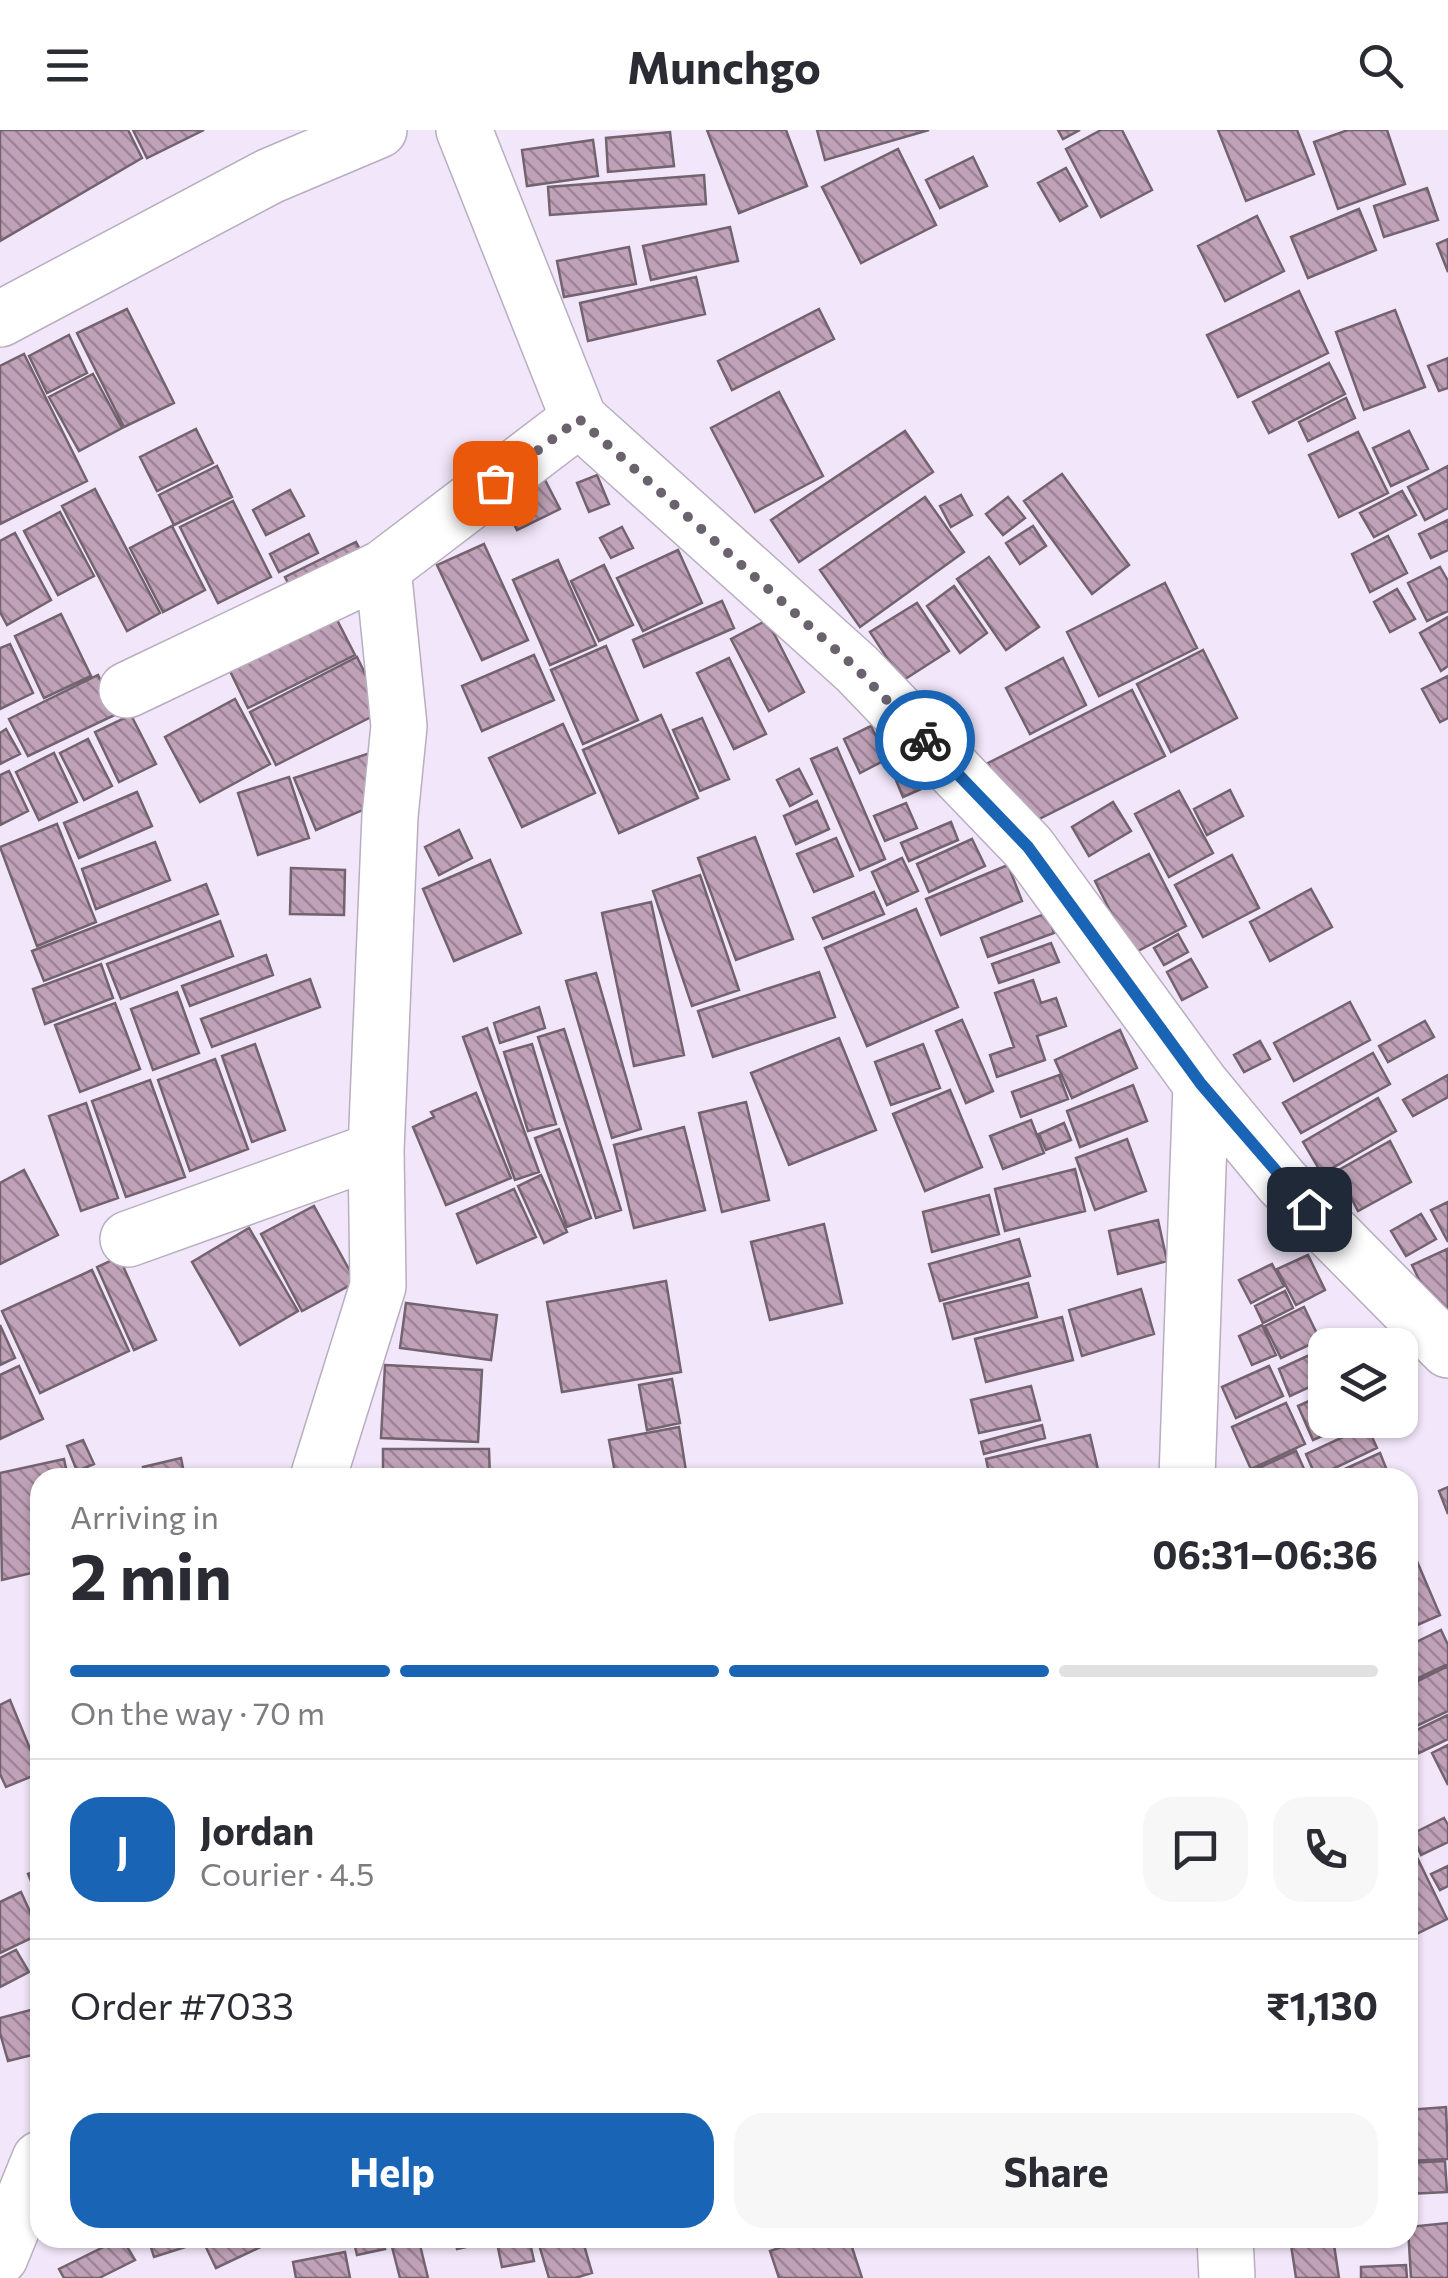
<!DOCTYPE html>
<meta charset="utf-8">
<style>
:root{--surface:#fff;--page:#f7f7f7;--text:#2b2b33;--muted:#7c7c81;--line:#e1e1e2;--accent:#1964b4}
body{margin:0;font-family:Commissioner,sans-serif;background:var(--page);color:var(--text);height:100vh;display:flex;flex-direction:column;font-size:38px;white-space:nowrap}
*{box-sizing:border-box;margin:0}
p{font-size:32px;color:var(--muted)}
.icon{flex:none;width:55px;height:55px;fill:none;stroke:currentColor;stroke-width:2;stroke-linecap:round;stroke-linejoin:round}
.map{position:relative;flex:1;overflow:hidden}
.sheet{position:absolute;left:30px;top:1338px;width:1388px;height:780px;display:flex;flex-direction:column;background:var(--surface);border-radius:30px;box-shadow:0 2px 8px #0004}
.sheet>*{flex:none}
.fabs{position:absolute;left:1308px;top:1198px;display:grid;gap:20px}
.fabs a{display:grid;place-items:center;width:110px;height:110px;border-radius:20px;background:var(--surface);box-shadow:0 2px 8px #0004;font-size:50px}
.pin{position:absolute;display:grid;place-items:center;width:85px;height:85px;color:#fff;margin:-42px;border-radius:20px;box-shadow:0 5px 15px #0006}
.courier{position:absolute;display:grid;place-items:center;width:100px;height:100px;margin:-50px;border:8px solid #1964b4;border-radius:50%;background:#fff;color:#222;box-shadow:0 2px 12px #0007}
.headline em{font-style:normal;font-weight:700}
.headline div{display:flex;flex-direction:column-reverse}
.headline{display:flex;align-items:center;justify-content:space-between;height:170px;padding:0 40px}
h1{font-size:65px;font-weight:700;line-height:75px}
.bar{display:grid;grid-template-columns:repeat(4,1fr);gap:15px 10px;align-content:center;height:120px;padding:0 40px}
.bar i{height:12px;border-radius:8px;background:var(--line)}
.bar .on{background:var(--accent)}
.bar p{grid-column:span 4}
.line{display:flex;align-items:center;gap:25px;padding:0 40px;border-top:2px solid var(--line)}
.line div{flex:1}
.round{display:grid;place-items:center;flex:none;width:105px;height:105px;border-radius:30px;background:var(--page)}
.button{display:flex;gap:20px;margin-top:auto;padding:20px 40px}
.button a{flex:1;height:115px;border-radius:30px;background:var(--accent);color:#fff;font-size:40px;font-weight:700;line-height:115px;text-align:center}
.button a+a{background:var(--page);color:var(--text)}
header{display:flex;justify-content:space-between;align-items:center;height:130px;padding:0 40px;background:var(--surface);font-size:45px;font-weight:700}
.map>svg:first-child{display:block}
</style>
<header><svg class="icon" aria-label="menu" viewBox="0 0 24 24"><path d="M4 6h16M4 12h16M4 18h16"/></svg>Munchgo<svg class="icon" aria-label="search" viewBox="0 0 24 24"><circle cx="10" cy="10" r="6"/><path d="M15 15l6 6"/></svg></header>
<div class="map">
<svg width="1448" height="2148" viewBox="0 0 1448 2148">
<defs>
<pattern id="building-back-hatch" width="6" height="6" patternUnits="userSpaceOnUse" patternTransform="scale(2.5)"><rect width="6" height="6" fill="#c0a2b8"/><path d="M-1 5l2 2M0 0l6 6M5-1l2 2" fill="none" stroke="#9c8395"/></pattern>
</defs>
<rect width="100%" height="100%" fill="#f2e7fa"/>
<!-- building -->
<path fill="url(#building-back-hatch)" stroke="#73636e" stroke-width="2.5" d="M 0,0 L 128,0 L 142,28 L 0,111 Z
M 133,0 L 204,0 L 147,28 Z
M 707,0 L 786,0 L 807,56 L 739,83 Z
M 817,0 L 929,0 L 825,30 Z
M 1058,0 L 1080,0 L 1063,9 Z
M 1101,0 L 1122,0 L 1152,60 L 1101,87 L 1066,19 Z
M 1218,0 L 1297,0 L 1314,44 L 1246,71 Z
M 1348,0 L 1387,0 L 1405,54 L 1338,79 L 1314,12 Z
M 670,2 L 674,36 L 608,42 L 606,8 Z
M 593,10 L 598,46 L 527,56 L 522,20 Z
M 898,19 L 936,95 L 861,133 L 822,57 Z
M 973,27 L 987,56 L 940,78 L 926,50 Z
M 1066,38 L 1087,76 L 1060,91 L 1038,53 Z
M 704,45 L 706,74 L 550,85 L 548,57 Z
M 1427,58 L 1438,90 L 1384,107 L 1374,76 Z
M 1359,79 L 1376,120 L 1308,148 L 1291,107 Z
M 1257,86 L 1284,141 L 1225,171 L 1198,116 Z
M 730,97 L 738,131 L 651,150 L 643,116 Z
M 1448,109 L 1448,142 L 1437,114 Z
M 629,117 L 636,154 L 564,167 L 557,131 Z
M 696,147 L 705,184 L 588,211 L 580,173 Z
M 1299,161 L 1328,223 L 1238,267 L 1207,205 Z
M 127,179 L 174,273 L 124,297 L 77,203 Z
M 819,179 L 834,209 L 732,260 L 718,231 Z
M 1395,180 L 1425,257 L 1364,280 L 1336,202 Z
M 69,205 L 87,243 L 47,263 L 29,226 Z
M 24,224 L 87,351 L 0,394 L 0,236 Z
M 1448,228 L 1448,258 L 1439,261 L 1428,236 Z
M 1329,233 L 1345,264 L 1269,303 L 1253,272 Z
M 93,244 L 122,298 L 79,321 L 49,267 Z
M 779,262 L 823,346 L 755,382 L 711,298 Z
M 1346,268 L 1355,288 L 1308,311 L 1299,292 Z
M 196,299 L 213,333 L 157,361 L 140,327 Z
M 905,301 L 933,342 L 799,432 L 771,390 Z
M 1409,301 L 1428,339 L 1391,356 L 1373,318 Z
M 1358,302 L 1388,363 L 1339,387 L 1309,325 Z
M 217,336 L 232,367 L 174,395 L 159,365 Z
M 1448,336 L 1448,378 L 1425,390 L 1408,357 Z
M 1062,344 L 1129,435 L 1092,464 L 1024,371 Z
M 597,345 L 609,374 L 589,382 L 577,353 Z
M 545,350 L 560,379 L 517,400 L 503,372 Z
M 95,359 L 160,483 L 127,501 L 62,376 Z
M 290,360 L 304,386 L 266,405 L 253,380 Z
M 1402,361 L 1416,385 L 1374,407 L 1360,383 Z
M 961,365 L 972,385 L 951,397 L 940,376 Z
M 925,367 L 964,422 L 860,497 L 820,440 Z
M 1008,367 L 1025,388 L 1003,405 L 986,384 Z
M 233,371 L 271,447 L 218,473 L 180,397 Z
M 60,382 L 94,446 L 58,465 L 24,401 Z
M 1448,390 L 1448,420 L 1431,428 L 1419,404 Z
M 172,396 L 205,460 L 163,482 L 130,418 Z
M 1033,396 L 1046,416 L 1020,434 L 1006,413 Z
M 622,397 L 633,418 L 611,428 L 600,408 Z
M 15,403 L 51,470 L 7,495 L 0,482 L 0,411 Z
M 309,404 L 318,423 L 279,442 L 270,424 Z
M 1388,406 L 1407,443 L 1370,462 L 1352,424 Z
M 356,412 L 366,431 L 295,467 L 285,447 Z
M 484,414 L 528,510 L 482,530 L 437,435 Z
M 678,420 L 702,473 L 643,501 L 617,448 Z
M 989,427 L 1039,497 L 1006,520 L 957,449 Z
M 558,430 L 596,515 L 550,535 L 513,450 Z
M 604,435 L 633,495 L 599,511 L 571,451 Z
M 1440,437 L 1448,451 L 1448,481 L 1427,491 L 1408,453 Z
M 1165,453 L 1197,518 L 1099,566 L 1067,502 Z
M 954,456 L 987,503 L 960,523 L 927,476 Z
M 1397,459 L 1415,489 L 1390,502 L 1374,472 Z
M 722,471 L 734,498 L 644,537 L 633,510 Z
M 917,473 L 949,521 L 902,551 L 870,502 Z
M 61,484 L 91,546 L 44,568 L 15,506 Z
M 335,486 L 355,525 L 248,578 L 229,539 Z
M 1448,487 L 1448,536 L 1441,541 L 1420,503 Z
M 767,490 L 804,562 L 769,581 L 731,509 Z
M 10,514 L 33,563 L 0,579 L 0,518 Z
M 606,516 L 638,590 L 583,614 L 551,540 Z
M 1203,520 L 1237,588 L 1171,622 L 1137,554 Z
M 534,525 L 554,570 L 482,601 L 462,556 Z
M 357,527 L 383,581 L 276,635 L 250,582 Z
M 729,528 L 766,604 L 734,619 L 697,543 Z
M 1063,528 L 1086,575 L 1030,604 L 1006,558 Z
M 98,545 L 117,584 L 28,626 L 9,589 Z
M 1448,546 L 1448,588 L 1440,592 L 1422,559 Z
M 1132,560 L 1165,626 L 1021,698 L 988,633 Z
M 235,569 L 270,634 L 200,672 L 165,607 Z
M 131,585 L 156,634 L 119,652 L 95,602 Z
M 661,585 L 698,668 L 619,703 L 583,620 Z
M 702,588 L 729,649 L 700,661 L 673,600 Z
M 563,594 L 595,663 L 522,697 L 489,628 Z
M 871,596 L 887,629 L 860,643 L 844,609 Z
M 6,599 L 20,624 L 0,634 L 0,603 Z
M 88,609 L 112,656 L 84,670 L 60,623 Z
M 837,618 L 885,729 L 860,740 L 811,629 Z
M 54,623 L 77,672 L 39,690 L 16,642 Z
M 370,623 L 363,680 L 316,700 L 294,648 Z
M 911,636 L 921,659 L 903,667 L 893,643 Z
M 799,639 L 812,664 L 790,676 L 777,650 Z
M 9,641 L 28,681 L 0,695 L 0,645 Z
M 289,647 L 309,708 L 258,725 L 238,663 Z
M 1230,660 L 1243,686 L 1207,705 L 1194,679 Z
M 1179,661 L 1213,723 L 1169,747 L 1135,684 Z
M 137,662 L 152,696 L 79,728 L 64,693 Z
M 817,671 L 829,699 L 796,714 L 784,686 Z
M 1113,672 L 1131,701 L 1089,726 L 1072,697 Z
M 906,673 L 917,698 L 885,711 L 874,686 Z
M 951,692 L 958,710 L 909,731 L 901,713 Z
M 57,694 L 96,792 L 37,816 L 0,717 Z
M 459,700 L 472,728 L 439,745 L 425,717 Z
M 755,707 L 793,809 L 736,830 L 698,728 Z
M 836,708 L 853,746 L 814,762 L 797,724 Z
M 972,709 L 985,736 L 929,762 L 917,734 Z
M 155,712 L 170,750 L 96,779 L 82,739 Z
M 1149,724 L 1186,796 L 1132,824 L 1095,751 Z
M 1232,725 L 1259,778 L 1203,807 L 1175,755 Z
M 902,728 L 918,761 L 887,775 L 872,742 Z
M 490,730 L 521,803 L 454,831 L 423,759 Z
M 1008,735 L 1022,771 L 941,805 L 926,769 Z
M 291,738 L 345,740 L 344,785 L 290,784 Z
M 700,745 L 739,860 L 692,876 L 653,761 Z
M 206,754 L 218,784 L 44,851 L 32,821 Z
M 1311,759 L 1332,797 L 1270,831 L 1250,792 Z
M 874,762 L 884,784 L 823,809 L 813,788 Z
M 651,772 L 684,925 L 634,936 L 602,783 Z
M 916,779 L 958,877 L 867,916 L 825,818 Z
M 1047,783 L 1054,803 L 988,827 L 981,808 Z
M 220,791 L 233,826 L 121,869 L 107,834 Z
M 1178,804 L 1188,822 L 1164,835 L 1154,818 Z
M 1051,813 L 1059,832 L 999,853 L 992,834 Z
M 266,825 L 273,845 L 190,876 L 182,856 Z
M 1191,829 L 1207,857 L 1182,870 L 1167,842 Z
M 101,834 L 113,868 L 45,894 L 33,859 Z
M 819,842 L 835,887 L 713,927 L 698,881 Z
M 596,843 L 641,999 L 612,1008 L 566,851 Z
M 310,849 L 320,877 L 212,917 L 201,889 Z
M 1033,850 L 1041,873 L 1056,868 L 1066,896 L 1037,906 L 1045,930 L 997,947 L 990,925 L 1014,917 L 995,863 Z
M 177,862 L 199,923 L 153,940 L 131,879 Z
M 1350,872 L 1370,910 L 1294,951 L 1274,913 Z
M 115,873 L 140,939 L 80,962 L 55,895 Z
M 539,877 L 545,898 L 500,913 L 494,893 Z
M 962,890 L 993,961 L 966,973 L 936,901 Z
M 1425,891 L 1434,907 L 1388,932 L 1379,916 Z
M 487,898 L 539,1042 L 515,1050 L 463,907 Z
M 564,899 L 621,1080 L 596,1088 L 538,907 Z
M 1120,900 L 1137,938 L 1072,968 L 1055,930 Z
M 839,908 L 876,1000 L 789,1035 L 751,943 Z
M 1260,911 L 1270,929 L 1244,942 L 1234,925 Z
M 255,914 L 285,1000 L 252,1012 L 222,926 Z
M 532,914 L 556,994 L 528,1001 L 504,922 Z
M 923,914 L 940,958 L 891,975 L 875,932 Z
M 1373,923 L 1390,954 L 1301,1003 L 1283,973 Z
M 215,929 L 248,1019 L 190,1041 L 158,950 Z
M 1059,945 L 1068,969 L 1021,987 L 1012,962 Z
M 1448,945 L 1448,967 L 1413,986 L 1403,970 Z
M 150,950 L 185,1047 L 126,1067 L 92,971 Z
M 1133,955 L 1147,991 L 1080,1017 L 1067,981 Z
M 950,960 L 982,1037 L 925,1061 L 893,984 Z
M 476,963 L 511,1048 L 446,1075 L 413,997 L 434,987 L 431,982 Z
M 1378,968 L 1396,1001 L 1322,1044 L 1303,1012 Z
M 746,972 L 769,1070 L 722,1082 L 699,983 Z
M 86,973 L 118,1068 L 81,1081 L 49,986 Z
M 1031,990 L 1044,1023 L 1003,1039 L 990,1006 Z
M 1064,993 L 1071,1010 L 1046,1020 L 1039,1004 Z
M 684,997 L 705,1080 L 634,1098 L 614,1015 Z
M 559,999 L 591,1088 L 567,1097 L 535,1008 Z
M 1127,1009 L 1146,1061 L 1095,1080 L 1076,1028 Z
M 1390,1011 L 1411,1052 L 1358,1081 L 1337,1041 Z
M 1075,1039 L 1085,1081 L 1005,1101 L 995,1059 Z
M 24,1040 L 58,1105 L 0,1134 L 0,1053 Z
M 541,1045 L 567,1102 L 544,1113 L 518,1056 Z
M 514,1059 L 536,1107 L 477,1133 L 457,1084 Z
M 989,1065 L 999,1104 L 932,1122 L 923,1082 Z
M 1448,1072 L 1448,1112 L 1431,1080 Z
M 314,1076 L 356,1152 L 302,1181 L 261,1104 Z
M 1421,1084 L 1436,1109 L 1406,1126 L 1391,1101 Z
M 1158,1090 L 1167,1131 L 1118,1144 L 1109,1101 Z
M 824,1094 L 842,1173 L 770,1190 L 751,1112 Z
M 249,1098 L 298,1181 L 240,1215 L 192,1132 Z
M 1019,1109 L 1030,1146 L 940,1171 L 929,1134 Z
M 1447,1119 L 1448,1187 L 1439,1191 L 1412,1135 Z
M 1308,1125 L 1325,1160 L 1296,1175 L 1277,1139 Z
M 119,1127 L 156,1210 L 134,1220 L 97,1137 Z
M 1272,1134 L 1284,1156 L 1251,1173 L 1239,1150 Z
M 92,1140 L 129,1221 L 40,1263 L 2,1181 Z
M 666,1151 L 681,1242 L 562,1262 L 547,1172 Z
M 1028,1153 L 1037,1187 L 953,1209 L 944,1174 Z
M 1141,1159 L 1154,1204 L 1082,1226 L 1069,1180 Z
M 1285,1161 L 1293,1178 L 1263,1193 L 1255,1176 Z
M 406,1173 L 497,1185 L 491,1230 L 400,1218 Z
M 1304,1177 L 1320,1210 L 1281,1228 L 1265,1196 Z
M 1062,1187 L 1073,1230 L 986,1252 L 975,1209 Z
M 0,1195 L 15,1228 L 0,1235 Z
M 1262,1195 L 1276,1225 L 1252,1235 L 1239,1206 Z
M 1325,1218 L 1325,1250 L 1290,1266 L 1279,1239 Z
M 385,1235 L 482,1240 L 478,1312 L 381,1308 Z
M 19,1236 L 43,1289 L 0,1309 L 0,1245 Z
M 1269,1236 L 1283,1266 L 1236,1288 L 1222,1257 Z
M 672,1249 L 680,1293 L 647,1300 L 639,1255 Z
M 1031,1256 L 1040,1290 L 979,1303 L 971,1270 Z
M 1325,1264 L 1325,1290 L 1358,1290 L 1313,1310 L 1298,1276 Z
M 1286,1273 L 1305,1314 L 1251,1339 L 1232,1297 Z
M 1042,1295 L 1045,1308 L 984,1324 L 981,1312 Z
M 1367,1296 L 1377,1318 L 1316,1347 L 1306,1324 Z
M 679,1297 L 686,1341 L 653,1348 L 616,1348 L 609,1310 Z
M 1090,1305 L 1100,1348 L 990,1348 L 986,1329 Z
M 83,1310 L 94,1334 L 77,1341 L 67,1316 Z
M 383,1319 L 489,1319 L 490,1348 L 383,1348 Z
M 1296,1321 L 1308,1348 L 1257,1348 L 1254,1340 Z
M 1380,1323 L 1390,1348 L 1325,1348 Z
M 181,1328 L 185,1348 L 145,1348 L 143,1337 Z
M 64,1329 L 68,1348 L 40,1348 L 40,1441 L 2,1450 L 0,1343 Z
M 1448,1357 L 1448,1384 L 1439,1361 Z
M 1416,1429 L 1440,1485 L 1408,1499 L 1408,1433 Z
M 1441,1500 L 1448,1515 L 1448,1534 L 1412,1551 L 1408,1542 L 1408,1516 Z
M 1448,1536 L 1448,1581 L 1408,1600 L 1408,1556 Z
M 10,1570 L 40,1643 L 6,1657 L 0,1644 L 0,1575 Z
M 1448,1585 L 1448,1609 L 1419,1623 L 1410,1603 Z
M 1448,1615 L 1448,1655 L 1432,1623 Z
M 1444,1688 L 1448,1695 L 1448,1712 L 1421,1725 L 1412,1704 Z
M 1413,1719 L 1447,1789 L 1408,1808 L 1408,1721 Z
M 1448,1736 L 1448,1756 L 1440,1760 L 1431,1744 Z
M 40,1739 L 40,1772 L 28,1744 Z
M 21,1762 L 40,1804 L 0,1823 L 0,1772 Z
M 16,1820 L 29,1842 L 0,1857 L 0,1828 Z
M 38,1878 L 40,1923 L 8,1931 L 0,1903 L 0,1888 Z
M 1446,1977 L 1448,2029 L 1408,2031 L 1408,1980 Z
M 1445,2031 L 1447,2062 L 1408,2064 L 1408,2033 Z
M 1448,2093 L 1448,2148 L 1411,2148 L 1408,2097 Z
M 122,2108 L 135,2130 L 99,2148 L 64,2148 L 59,2139 Z
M 148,2108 L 190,2108 L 192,2115 L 154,2127 Z
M 211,2108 L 267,2108 L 269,2113 L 216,2138 L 203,2111 Z
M 289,2108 L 338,2108 L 291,2116 Z
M 353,2108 L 382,2108 L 385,2119 L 357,2125 Z
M 455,2108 L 479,2108 L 480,2114 L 457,2119 Z
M 496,2108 L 529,2108 L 534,2131 L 502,2137 Z
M 537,2108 L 582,2108 L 592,2143 L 575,2148 L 549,2148 Z
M 809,2108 L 849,2108 L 862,2148 L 779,2148 L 770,2121 Z
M 1061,2108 L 1166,2108 L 1062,2115 Z
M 1290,2108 L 1333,2108 L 1339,2148 L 1296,2148 Z
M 419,2111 L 428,2148 L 400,2148 L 392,2117 Z
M 345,2122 L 350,2148 L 296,2148 L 293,2132 Z
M 1406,2135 L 1407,2148 L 1361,2148 L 1361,2137 Z"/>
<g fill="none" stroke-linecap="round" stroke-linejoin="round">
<!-- minor casing -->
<g stroke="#b8aebf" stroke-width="58">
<path id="minor" d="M 464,0 L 579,289 L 857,539 L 1028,717 L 1201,954 L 1282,1052 L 1448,1220
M 127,560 L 383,438
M 128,1109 L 376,1020
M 318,1348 L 378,1156 L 376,1020 L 390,686 L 399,596 L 383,438 L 579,289
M 1187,1348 L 1201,954
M 1225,2108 L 1227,2148
M 0,2127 L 40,2029"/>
</g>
<!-- secondary casing -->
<g stroke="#b8aebf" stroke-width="58">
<path id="secondary" d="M 0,189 L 270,46 L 379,0"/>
</g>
<!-- minor -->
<use href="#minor" stroke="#fff" stroke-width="55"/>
<!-- secondary -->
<use href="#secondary" stroke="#fff" stroke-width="55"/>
</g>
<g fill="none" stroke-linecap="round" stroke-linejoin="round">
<!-- done -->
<path stroke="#6a636e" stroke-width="10" stroke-dasharray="0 18" d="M 495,353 L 579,289 L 856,538 L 925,610"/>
<!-- route -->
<path stroke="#1964b4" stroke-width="12" d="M 925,610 L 1028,717 L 1201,954 L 1309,1079"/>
</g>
</svg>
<div class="fabs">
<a><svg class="icon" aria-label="layers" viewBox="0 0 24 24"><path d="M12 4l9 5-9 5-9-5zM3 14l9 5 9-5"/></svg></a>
</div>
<div class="pin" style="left:495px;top:353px;background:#ea580c"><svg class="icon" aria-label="bag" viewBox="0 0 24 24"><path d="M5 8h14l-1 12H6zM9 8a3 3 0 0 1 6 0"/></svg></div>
<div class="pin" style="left:1309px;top:1079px;background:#1f2937"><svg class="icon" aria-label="home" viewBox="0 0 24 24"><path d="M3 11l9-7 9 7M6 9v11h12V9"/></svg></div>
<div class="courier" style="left:925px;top:610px"><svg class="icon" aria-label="bike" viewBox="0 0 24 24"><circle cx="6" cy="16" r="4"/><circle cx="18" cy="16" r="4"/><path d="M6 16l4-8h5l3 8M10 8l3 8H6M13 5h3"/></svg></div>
<section class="sheet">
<div class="headline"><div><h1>2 min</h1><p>Arriving in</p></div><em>06:31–06:36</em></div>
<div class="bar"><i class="on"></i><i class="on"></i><i class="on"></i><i></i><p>On the way · 70 m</p></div>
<div class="line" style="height:180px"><b class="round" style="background:var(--accent);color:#fff">J</b><div><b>Jordan</b><p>Courier · 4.5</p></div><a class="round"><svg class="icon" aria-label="chat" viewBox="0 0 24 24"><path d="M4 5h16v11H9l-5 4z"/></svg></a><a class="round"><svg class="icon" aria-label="phone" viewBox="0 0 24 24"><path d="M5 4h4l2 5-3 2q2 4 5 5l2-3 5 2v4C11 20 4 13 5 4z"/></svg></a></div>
<div class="line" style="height:130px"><div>Order #7033</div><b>₹1,130</b></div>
<div class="button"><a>Help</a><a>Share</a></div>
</section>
</div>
